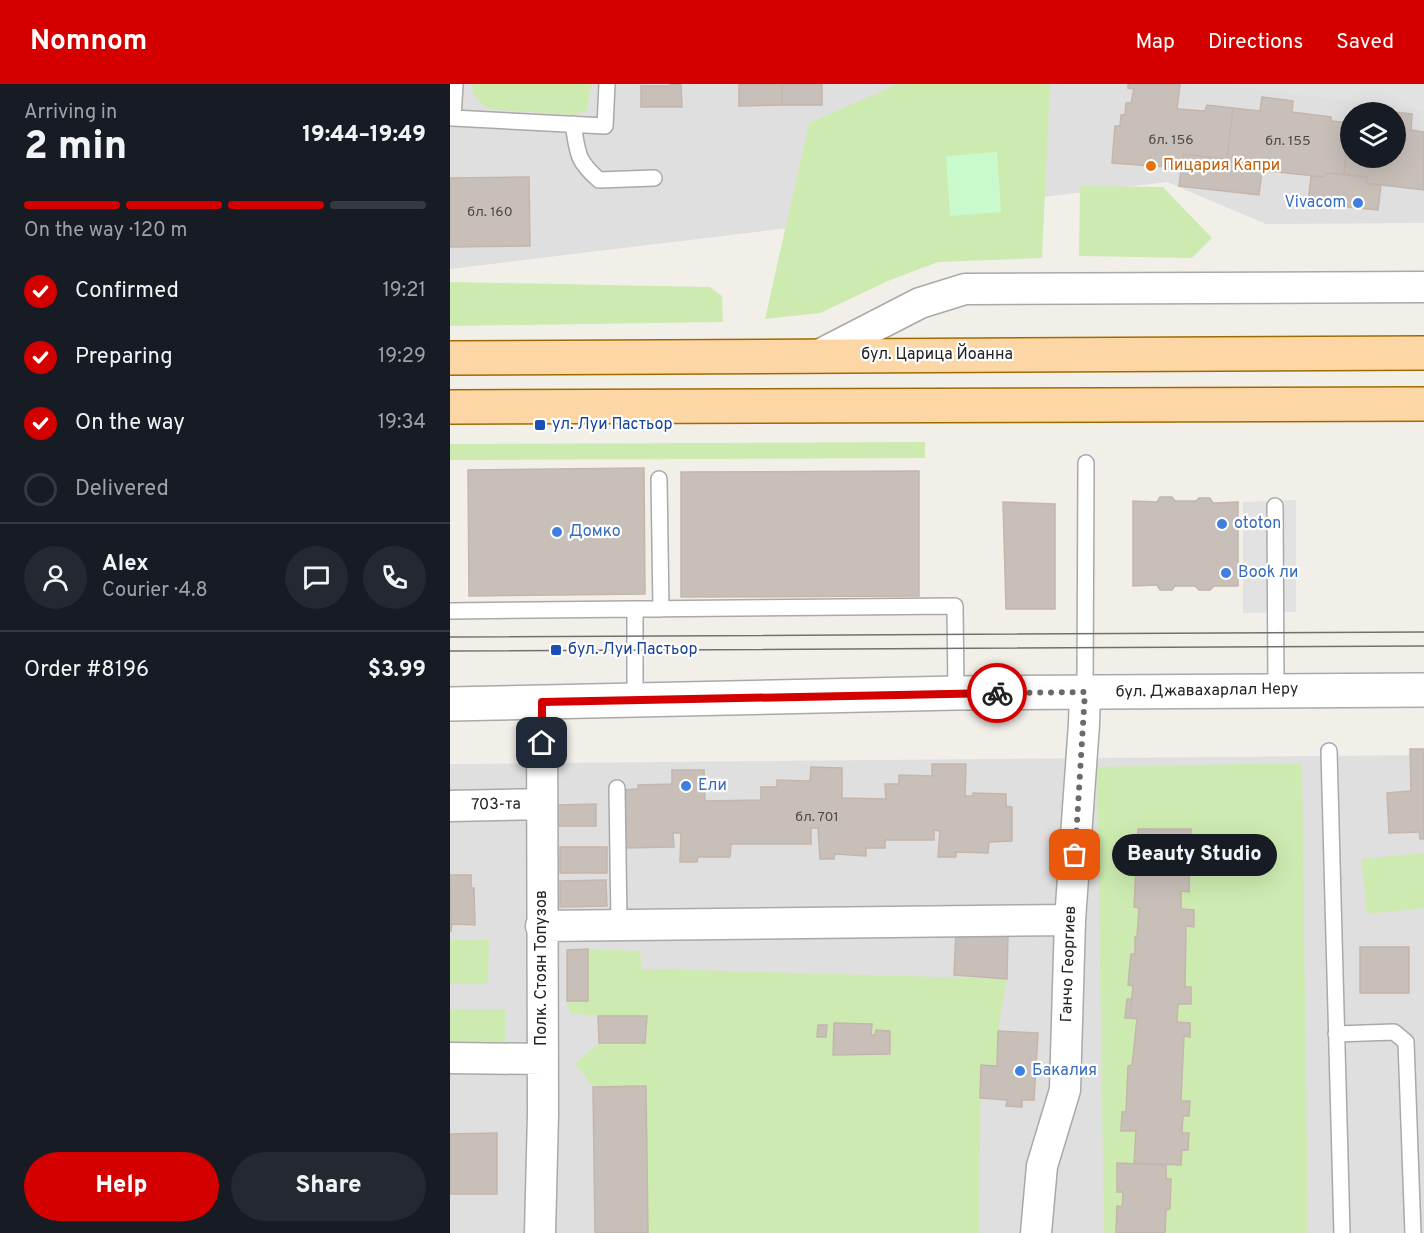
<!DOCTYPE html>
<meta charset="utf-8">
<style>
:root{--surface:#171b24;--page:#242831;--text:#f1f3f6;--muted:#9ea1a6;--line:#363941;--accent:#d40000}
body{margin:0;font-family:Overpass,sans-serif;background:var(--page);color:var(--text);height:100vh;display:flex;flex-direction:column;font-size:22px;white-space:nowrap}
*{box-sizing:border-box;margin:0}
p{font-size:20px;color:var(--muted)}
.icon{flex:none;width:33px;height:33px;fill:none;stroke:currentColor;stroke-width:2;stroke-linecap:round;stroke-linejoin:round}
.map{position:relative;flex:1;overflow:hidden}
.details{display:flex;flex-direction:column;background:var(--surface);width:450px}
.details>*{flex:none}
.tools{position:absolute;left:890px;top:18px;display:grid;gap:12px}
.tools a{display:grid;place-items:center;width:66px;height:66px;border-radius:50%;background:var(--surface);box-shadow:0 6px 24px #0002;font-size:30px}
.pin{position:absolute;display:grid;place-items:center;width:51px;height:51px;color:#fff;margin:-26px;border-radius:12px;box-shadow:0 3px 9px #0006}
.courier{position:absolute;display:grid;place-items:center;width:60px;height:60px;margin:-30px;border:4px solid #d40000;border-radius:50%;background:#fff;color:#222;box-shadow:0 2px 8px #0007}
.bubble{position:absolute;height:42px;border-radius:21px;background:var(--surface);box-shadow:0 6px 24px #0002;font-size:20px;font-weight:800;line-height:42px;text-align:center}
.summary em{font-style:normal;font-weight:800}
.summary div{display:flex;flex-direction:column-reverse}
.summary{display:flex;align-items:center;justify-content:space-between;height:102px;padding:0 24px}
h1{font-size:39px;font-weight:800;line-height:45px}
.bar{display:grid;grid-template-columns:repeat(4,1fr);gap:9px 6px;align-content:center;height:72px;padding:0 24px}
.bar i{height:8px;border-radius:4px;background:var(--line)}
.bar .selected{background:var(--accent)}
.bar p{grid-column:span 4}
.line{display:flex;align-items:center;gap:15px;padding:0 24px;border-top:2px solid var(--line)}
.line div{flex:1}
.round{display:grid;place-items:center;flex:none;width:63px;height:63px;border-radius:32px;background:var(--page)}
ol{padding:0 24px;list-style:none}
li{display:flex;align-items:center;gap:18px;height:66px}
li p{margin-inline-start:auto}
li .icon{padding:6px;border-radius:50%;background:var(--accent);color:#fff;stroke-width:4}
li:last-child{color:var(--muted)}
li i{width:33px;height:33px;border:3px solid var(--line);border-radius:50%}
.button{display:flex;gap:12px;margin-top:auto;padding:12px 24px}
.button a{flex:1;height:69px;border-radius:36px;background:var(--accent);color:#fff;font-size:24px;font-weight:800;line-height:69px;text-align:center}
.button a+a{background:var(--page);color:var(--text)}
header{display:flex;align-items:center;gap:36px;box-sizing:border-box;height:84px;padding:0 30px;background:var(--accent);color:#fff}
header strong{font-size:28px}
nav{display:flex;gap:33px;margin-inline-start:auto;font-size:21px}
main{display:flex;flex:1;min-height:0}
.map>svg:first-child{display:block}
</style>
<header>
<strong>Nomnom</strong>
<nav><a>Map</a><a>Directions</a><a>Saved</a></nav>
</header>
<main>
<section class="details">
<div class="summary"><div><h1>2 min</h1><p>Arriving in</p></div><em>19:44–19:49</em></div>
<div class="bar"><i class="selected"></i><i class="selected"></i><i class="selected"></i><i></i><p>On the way · 120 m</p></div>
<ol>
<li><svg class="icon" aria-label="check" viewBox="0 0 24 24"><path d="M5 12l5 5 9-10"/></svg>Confirmed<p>19:21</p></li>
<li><svg class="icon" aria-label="check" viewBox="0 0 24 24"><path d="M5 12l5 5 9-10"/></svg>Preparing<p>19:29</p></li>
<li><svg class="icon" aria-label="check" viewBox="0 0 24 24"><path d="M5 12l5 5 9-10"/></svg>On the way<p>19:34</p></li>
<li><i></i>Delivered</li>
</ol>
<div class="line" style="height:108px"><a class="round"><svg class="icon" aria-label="person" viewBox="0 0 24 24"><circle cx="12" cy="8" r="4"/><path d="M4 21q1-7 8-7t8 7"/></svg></a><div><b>Alex</b><p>Courier · 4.8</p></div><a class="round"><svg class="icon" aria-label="chat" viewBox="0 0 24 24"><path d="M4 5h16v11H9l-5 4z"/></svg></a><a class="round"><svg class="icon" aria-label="phone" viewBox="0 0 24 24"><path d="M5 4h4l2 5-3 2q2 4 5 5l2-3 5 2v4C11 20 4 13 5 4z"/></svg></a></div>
<div class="line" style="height:78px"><div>Order #8196</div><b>$3.99</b></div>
<div class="button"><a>Help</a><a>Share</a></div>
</section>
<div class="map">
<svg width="974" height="1149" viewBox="0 0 974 1149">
<rect width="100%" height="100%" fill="#f2efe9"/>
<!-- residential -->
<path fill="#e0dfdf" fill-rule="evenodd" d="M 0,0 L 974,0 L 974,139 L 816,140 L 717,98 L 0,185 ZM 900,28 L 945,28 L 945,74 L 900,74 Z
M 974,671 L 974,1149 L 0,1149 L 0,680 Z"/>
<!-- grass -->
<path fill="#cdebb0" d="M 22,0 L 141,0 L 137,27 L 123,31 L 38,25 C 30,19 21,11 22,0 Z
M 448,0 L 600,0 L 592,174 L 488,178 L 438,197 L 370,229 L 315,235 L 359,39 Z
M 630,102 L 713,103 L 762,154 L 742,174 L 629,172 Z
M 0,198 L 260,203 L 272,212 L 273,238 L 0,242 Z
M 475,358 L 475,374 L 0,376 L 0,360 Z
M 852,679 L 858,1149 L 654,1149 L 647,683 Z
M 974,769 L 974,824 L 917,830 L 911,775 Z
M 0,856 L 39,856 L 38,900 L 0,900 Z
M 138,865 L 190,867 L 192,886 L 211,885 L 557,895 L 548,947 L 547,982 L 531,982 L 529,1149 L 198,1149 L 196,1002 L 143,1003 L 125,980 L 149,959 L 195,959 L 196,932 L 148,932 L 120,929 L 117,917 L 138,917 Z
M 0,925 L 55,925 L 55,959 L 0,959 Z"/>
<!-- park -->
<path fill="#c8facc" d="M 547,68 L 551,128 L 500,132 L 496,72 Z"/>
<!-- parking -->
<path fill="#e2e2e2" d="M 779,0 L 974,0 L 974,26 L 779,2 Z
M 846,416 L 846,528 L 793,529 L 793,418 Z"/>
<!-- building -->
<path fill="#c7bfb8" stroke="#c4b6ab" stroke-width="1.5" d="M 220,0 L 231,0 L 232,23 L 191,23 L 191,2 L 220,2 Z
M 289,0 L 332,0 L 332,21 L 289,22 Z
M 332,0 L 372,0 L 372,21 L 332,21 Z
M 678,0 L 730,0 L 727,25 L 755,27 L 757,21 L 783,24 L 777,76 L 733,70 L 731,84 L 662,79 L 665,42 L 670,42 L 671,31 L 675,31 L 676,19 L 681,19 L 684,5 L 678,4 Z
M 812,13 L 843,17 L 842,28 L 881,33 L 881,37 L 899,39 L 894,90 L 876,89 L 874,93 L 799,85 L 799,78 L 777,76 L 783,24 L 810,27 Z
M 933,27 L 962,30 L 961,46 L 974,48 L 974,106 L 916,99 L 917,93 L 894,90 L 899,39 L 900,74 L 945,74 L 945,28 L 932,28 Z
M 733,70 L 799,78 L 799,85 L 812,86 L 809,111 L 729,102 Z
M 876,89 L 917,93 L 916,99 L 931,101 L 928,126 L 858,119 L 861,92 L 874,93 Z
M 79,93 L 80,162 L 0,163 L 0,94 Z
M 194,384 L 195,510 L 19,512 L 18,386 Z
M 469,387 L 469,512 L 231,513 L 231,388 Z
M 710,413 L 722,413 L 725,417 L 746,417 L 749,414 L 760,414 L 763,419 L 788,418 L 788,502 L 764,502 L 760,506 L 749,506 L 745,502 L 725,502 L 722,506 L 710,506 L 707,501 L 683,502 L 683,417 L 707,418 Z
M 553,418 L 605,420 L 605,525 L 556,525 Z
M 960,665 L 974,665 L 974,755 L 970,755 L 969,748 L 939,749 L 937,709 L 961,707 Z
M 482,680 L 516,680 L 515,712 L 523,712 L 523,709 L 556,710 L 556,722 L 562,723 L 562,757 L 539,758 L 538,769 L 506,768 L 506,773 L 488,773 L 490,747 L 484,746 L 484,756 L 435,756 L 435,764 L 416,764 L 416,772 L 385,770 L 384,775 L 370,775 L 368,744 L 361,744 L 361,760 L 281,760 L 280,773 L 248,773 L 247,778 L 230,778 L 231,749 L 223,749 L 224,763 L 173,764 L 172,706 L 188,705 L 188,701 L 222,700 L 222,686 L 254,686 L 255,717 L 311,716 L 311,703 L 327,703 L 327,696 L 360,697 L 361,683 L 392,684 L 392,714 L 436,715 L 435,700 L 449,700 L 449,691 L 482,692 Z
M 146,720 L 146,742 L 108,742 L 107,721 Z
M 688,745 L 741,745 L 739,808 L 731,807 L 731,825 L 744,826 L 744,843 L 736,842 L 735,903 L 741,903 L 741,920 L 728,920 L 727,938 L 740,939 L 740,953 L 734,952 L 731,1017 L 740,1017 L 739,1032 L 733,1032 L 732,1049 L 739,1049 L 738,1066 L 732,1066 L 731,1081 L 684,1079 L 686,1047 L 671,1047 L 672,1028 L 676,1028 L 678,982 L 682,981 L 687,935 L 680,934 L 683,902 L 678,901 L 681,870 L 685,870 L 685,853 L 687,853 L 689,824 L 684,823 Z
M 110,763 L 157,763 L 157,789 L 110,789 Z
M 0,791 L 21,791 L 21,804 L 24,804 L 25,841 L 2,840 L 1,848 Z
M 156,796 L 157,822 L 110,823 L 110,797 Z
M 506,847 L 558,848 L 557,895 L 504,891 Z
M 910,863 L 959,863 L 959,909 L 910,909 Z
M 138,865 L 138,917 L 117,917 L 117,866 Z
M 677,915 L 682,915 L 680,934 L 675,934 Z
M 148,932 L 197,932 L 195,959 L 149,959 Z
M 384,939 L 422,940 L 421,951 L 425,951 L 426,946 L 440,947 L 440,970 L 383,971 Z
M 368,941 L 377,941 L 376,953 L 367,953 Z
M 548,947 L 588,949 L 584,1016 L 572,1016 L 572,1023 L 556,1022 L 557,1016 L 530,1014 L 531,981 L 547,982 Z
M 196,1002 L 198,1149 L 145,1149 L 143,1003 Z
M 47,1049 L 47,1110 L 0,1110 L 0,1050 Z
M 667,1079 L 716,1081 L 716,1095 L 721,1095 L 720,1125 L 716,1126 L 715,1149 L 666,1149 L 667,1122 L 672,1123 L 673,1108 L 667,1108 Z"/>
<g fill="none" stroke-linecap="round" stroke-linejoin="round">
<!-- service casing -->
<g stroke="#a9a9a9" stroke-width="18">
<path id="service" d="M 5,0 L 3,34 L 155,42 L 157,0
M 123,40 C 128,69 126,76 149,96 L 204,94
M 209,395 L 211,525
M 825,422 L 826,606
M 185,525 L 505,522 L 506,609
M 0,527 L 185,525 L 185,616
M 635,608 L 636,379
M 879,667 L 892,1149
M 167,704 L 169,840
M 886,950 L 944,948 L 956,958 L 963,1149"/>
</g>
<!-- minor casing -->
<g stroke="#a9a9a9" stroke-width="33">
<path id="minor" d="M 367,272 L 470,219 L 515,205 L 974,203
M 0,722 L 92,720
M 91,842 L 620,836
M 0,974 L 93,975
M 90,1149 L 93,1030 L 92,618
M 586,1149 L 592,1082 L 615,1006 L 620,836 L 634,640 L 635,608"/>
</g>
<!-- tertiary casing -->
<g stroke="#a9a9a9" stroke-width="36">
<path id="tertiary" d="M 0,620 L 506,609 L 974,606"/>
</g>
<!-- primary casing -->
<g stroke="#a06b00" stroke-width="36">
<path id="primary" d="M 0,274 L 974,269
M 0,323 L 974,320"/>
</g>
<!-- service -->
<use href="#service" stroke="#fff" stroke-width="15"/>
<!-- minor -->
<use href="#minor" stroke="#fff" stroke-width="30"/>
<!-- tertiary -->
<use href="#tertiary" stroke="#fff" stroke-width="33"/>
<!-- primary -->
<use href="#primary" stroke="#fcd6a4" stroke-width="33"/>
<!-- tram -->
<path stroke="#707070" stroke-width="1.5" d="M 0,553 L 974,548
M 0,567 L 974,562"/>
</g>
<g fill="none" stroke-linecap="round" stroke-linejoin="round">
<!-- done -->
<path stroke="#6b6a68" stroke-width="6" stroke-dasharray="0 10.8" d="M 547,609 L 635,608 L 625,771"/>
<!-- route -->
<path stroke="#d40000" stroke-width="8" d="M 92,659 L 92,618 L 547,609"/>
</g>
<!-- markers -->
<circle fill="#e8710a" stroke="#fff" stroke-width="2" cx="701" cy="82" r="6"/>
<g fill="#3f7fe0" stroke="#fff" stroke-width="2">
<circle cx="908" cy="119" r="6"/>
<circle cx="772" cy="440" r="6"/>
<circle cx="107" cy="448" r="6"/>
<circle cx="776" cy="489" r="6"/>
<circle cx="236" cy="702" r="6"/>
<circle cx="570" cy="987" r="6"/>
</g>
<g fill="#1a4fb4" stroke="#fff" stroke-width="2">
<rect x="84" y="335" width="12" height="12" rx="3"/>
<rect x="100" y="560" width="12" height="12" rx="3"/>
</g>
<g text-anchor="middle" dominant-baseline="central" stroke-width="4.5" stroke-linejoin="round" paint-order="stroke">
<!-- number labels -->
<g font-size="14" fill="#4b4948">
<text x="721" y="56">бл. 156</text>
<text x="838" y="57">бл. 155</text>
<text x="40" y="128">бл. 160</text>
<text x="367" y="733">бл. 701</text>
</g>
<!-- food labels -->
<g font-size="16" fill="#c56008" stroke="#fff" text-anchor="start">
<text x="713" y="82">Пицария Капри</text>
</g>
<!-- shop labels -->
<g font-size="16" fill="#366cbe" stroke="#fff" text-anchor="start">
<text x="896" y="119" text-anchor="end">Vivacom</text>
<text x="784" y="440">ototon</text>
<text x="119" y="448">Домко</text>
<text x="788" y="489">Book ли</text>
<text x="248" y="702">Ели</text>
<text x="582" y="987">Бакалия</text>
</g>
<!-- street labels -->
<g font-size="16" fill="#222" stroke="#fff">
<text x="487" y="271">бул. Царица Йоанна</text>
<text transform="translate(757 607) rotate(-1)">бул. Джавахарлал Неру</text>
<text transform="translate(46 721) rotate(-1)">703-та</text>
<text transform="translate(619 880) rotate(-88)">Ганчо Георгиев</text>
<text transform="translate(92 884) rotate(-90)">Полк. Стоян Топузов</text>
</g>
<!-- transit labels -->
<g font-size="16" fill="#164399" stroke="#fff" text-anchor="start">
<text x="102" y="341">ул. Луи Пастьор</text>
<text x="118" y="566">бул. Луи Пастьор</text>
</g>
</g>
</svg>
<div class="tools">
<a><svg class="icon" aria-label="layers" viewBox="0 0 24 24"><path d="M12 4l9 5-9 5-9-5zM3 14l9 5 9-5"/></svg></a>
</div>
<div class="pin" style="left:625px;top:771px;background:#ea580c"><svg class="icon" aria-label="bag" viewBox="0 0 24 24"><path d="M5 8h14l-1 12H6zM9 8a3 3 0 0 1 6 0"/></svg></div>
<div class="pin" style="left:92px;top:659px;background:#1f2937"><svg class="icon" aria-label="home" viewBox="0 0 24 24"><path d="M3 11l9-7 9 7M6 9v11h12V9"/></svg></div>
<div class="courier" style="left:547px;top:609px"><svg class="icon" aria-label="bike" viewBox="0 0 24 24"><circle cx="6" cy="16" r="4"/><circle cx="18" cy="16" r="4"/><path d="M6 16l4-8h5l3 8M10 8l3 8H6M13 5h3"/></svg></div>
<div class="bubble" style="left:662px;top:750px;width:165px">Beauty Studio</div>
</div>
</main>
